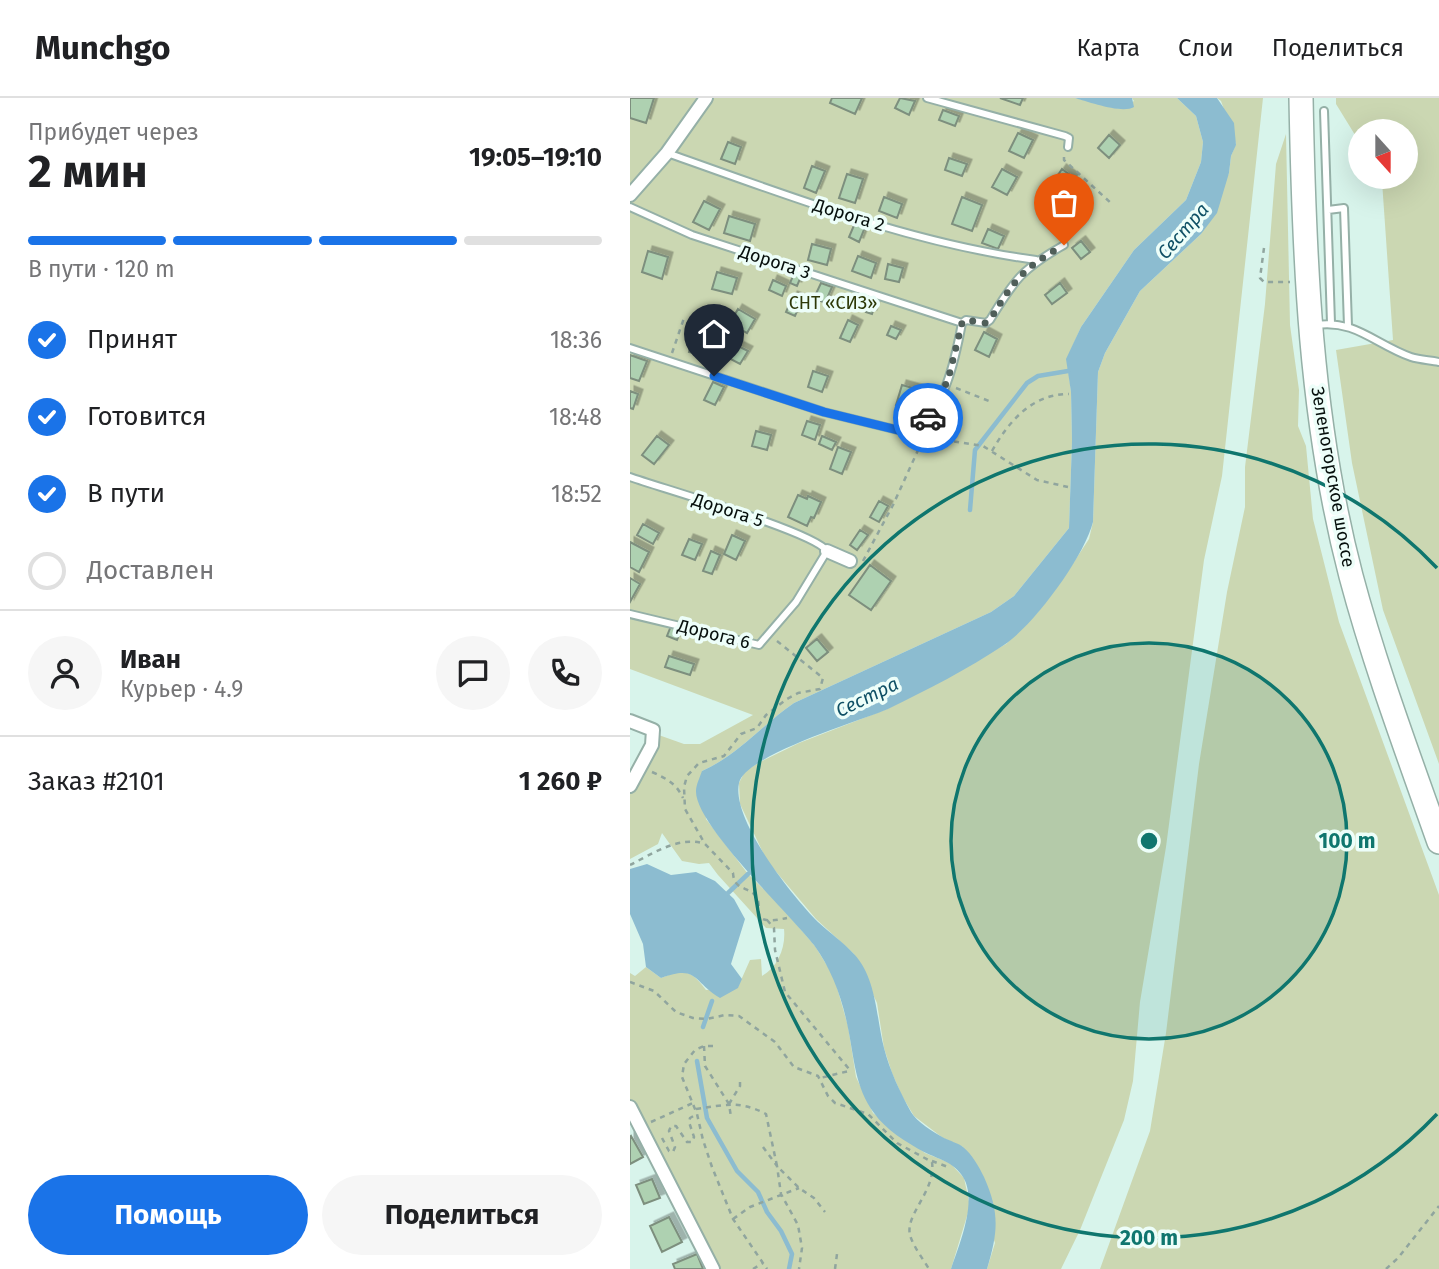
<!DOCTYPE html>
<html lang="ru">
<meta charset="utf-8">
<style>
:root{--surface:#fff;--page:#f6f6f6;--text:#202124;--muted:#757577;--line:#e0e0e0;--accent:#1a73e8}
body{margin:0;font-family:"Fira Sans",sans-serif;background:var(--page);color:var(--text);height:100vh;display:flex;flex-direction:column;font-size:26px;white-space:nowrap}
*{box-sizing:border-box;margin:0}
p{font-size:23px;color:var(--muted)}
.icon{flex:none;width:38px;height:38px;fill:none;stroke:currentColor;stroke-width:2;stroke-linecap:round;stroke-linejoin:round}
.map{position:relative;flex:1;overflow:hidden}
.side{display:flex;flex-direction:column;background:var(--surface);width:630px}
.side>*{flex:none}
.needle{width:46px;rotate:159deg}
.fabs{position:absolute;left:718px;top:21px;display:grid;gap:14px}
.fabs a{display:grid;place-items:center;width:70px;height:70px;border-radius:50%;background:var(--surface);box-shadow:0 7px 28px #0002;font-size:35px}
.pin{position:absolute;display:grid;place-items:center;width:60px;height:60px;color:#fff;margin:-72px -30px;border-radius:50% 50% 50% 0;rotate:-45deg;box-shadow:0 0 7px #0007}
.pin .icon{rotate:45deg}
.courier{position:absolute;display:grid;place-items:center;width:70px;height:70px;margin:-35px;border:5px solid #1a73e8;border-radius:50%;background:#fff;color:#222;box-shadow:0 2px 9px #0007}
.summary em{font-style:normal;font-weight:700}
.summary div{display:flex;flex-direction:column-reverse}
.summary{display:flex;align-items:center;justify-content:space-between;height:119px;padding:0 28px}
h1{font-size:46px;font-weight:700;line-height:52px}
.bar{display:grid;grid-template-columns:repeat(4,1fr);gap:10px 7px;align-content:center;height:84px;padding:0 28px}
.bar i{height:9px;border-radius:5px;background:var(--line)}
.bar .current{background:var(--accent)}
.bar p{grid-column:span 4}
.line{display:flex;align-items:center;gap:18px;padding:0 28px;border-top:2px solid var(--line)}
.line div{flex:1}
.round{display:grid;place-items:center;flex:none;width:74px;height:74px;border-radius:37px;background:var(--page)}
ol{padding:0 28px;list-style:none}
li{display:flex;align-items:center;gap:21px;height:77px}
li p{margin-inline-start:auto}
li .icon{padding:7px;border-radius:50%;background:var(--accent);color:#fff;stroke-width:4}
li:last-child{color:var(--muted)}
li i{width:38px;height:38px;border:4px solid var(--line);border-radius:50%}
.button{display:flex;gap:14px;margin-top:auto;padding:14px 28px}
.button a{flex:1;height:80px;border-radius:42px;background:var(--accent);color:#fff;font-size:28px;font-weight:700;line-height:80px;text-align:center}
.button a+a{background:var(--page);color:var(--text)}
header{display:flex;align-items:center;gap:42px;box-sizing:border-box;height:98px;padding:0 35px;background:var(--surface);border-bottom:2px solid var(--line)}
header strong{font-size:33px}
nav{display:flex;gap:38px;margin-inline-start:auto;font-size:24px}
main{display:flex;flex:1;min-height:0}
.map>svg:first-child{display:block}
</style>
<header>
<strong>Munchgo</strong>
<nav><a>Карта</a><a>Слои</a><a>Поделиться</a></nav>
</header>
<main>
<section class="side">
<div class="summary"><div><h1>2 мин</h1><p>Прибудет через</p></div><em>19:05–19:10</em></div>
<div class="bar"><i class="current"></i><i class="current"></i><i class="current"></i><i></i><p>В пути · 120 m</p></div>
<ol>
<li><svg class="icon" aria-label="check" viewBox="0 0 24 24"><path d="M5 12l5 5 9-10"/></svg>Принят<p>18:36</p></li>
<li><svg class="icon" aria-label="check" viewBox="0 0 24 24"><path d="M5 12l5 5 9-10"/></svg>Готовится<p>18:48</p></li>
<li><svg class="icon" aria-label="check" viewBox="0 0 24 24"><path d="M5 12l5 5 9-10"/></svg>В пути<p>18:52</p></li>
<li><i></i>Доставлен</li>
</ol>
<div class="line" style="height:126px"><a class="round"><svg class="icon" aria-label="person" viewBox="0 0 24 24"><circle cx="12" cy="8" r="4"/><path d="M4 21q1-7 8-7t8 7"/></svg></a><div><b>Иван</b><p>Курьер · 4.9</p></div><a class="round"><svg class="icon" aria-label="chat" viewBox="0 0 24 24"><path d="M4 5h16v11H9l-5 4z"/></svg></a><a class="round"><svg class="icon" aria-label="phone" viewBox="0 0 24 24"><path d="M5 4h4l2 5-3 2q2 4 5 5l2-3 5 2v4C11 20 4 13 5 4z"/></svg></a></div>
<div class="line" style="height:91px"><div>Заказ #2101</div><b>1 260 ₽</b></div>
<div class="button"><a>Помощь</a><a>Поделиться</a></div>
</section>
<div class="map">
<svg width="809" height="1171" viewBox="0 0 809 1171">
<defs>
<filter id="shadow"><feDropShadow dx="4.5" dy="-4.5" stdDeviation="0" flood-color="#0004"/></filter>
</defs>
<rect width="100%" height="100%" fill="#d8f4eb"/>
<!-- green -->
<path fill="#cbd7b2" d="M 0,0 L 445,0 L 491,11 L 504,3 L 502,0 L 547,0 L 566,18 L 573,44 L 571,64 L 556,102 L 504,152 L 451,229 L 437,261 L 441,294 L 442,343 L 439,430 L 384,498 L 361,514 L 164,605 C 132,627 108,657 72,673 L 76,721 L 118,776 L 148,805 L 185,848 L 204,879 L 218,928 L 226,979 L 243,1015 L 295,1055 L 320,1065 L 334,1080 L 340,1108 L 321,1171 L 83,1171 L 0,1009 L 0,875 L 5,878 L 16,869 L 31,880 C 55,870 61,872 76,892 L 108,889 L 120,862 L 131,861 L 132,878 C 148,869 156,849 154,831 L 136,830 L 88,777 L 79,765 L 69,766 L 52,763 L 32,735 L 28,746 L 0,761 L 0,688 L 23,635 L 54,646 L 70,646 L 123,617 L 0,571 Z
M 587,0 L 633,0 L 592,378 L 574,462 L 536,749 L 510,904 L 503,983 L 494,1022 L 450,1132 L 431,1171 L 357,1171 L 365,1145 L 333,1049 L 313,1040 L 284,1018 L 272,998 L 262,975 L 254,950 L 247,905 L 224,856 L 186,821 L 137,763 L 110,706 L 109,685 L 115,673 L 132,663 L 169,645 L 257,611 L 376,546 L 408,514 L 436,476 L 459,441 L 463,424 L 468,274 L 475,255 L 510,193 L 571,136 L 599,75 L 601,58 L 606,46 L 591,3 Z
M 706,0 L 809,0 L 809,666 L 753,512 L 722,365 L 706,252 L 763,242 L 752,83 L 750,79 L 775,79 L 775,33 L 730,33 L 730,45 L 706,6 Z
M 656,36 L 660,227 L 669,292 L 668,328 L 676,348 L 683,421 L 709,524 L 809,797 L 809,1171 L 470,1171 L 520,1033 L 536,935 L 569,666 L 597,494 L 615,409 L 615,369 L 635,206 L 646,66 Z"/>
<!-- water -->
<path fill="#8cbcd0" d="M 445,0 L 502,0 L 504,9 C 492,16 459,4 445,0 Z
M 547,0 L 587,0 L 604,25 L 606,47 L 601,58 L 599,75 L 587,115 L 571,136 L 510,193 L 475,255 L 468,274 L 463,424 C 454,459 404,527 374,547 C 338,571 297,592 258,611 C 230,623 115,657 109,685 C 101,722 163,799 188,824 C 200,835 213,844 224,856 C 247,881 246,919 254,950 C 260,973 270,994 281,1014 C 287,1024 303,1034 314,1040 C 320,1043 328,1045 333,1049 C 342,1056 349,1069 354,1079 C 370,1115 368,1134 357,1171 L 321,1171 C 329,1147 348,1103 333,1079 C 324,1064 308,1061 294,1054 C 276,1044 256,1032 244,1015 C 225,990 224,959 218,930 C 212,900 202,872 184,847 C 160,816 65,727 66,693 C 66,687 70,679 72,673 C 108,657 132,627 164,605 L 361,514 L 384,498 L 439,430 L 442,343 L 441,294 L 436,261 L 451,229 L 504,152 L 556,102 L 571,64 L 573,44 L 566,18 Z
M 17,766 L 41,777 L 66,774 L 85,783 L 104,801 L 115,821 L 101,866 L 112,881 L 108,890 L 90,900 C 63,884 68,866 31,880 L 16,869 L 13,846 L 0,816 L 0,771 Z"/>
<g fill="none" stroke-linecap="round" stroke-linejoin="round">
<!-- stream -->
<path stroke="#8cbcd0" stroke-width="4.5" d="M 340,412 L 345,352 L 397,285 L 408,278 L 438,273
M 98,795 L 118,776
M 73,929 L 82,903
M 67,963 L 77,1020 L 107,1073 L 128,1094 L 137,1114 L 151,1133 L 162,1156 L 159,1171"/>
</g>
<!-- building -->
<path fill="#aed1b1" stroke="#7d8f7e" stroke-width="2" filter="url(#shadow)" d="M 0,0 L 24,0 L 16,25 L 0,20 Z
M 202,0 L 232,0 L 225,16 L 200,5 Z
M 270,0 L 285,3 L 279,17 L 265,10 Z
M 370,0 L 393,0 L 390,7 Z
M 313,12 L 329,18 L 325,28 L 309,22 Z
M 388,35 L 403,42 L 394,60 L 379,53 Z
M 479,37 L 490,47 L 479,60 L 468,50 Z
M 98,44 L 111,49 L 105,66 L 91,61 Z
M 319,60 L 337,66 L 332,78 L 315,72 Z
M 182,68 L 195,73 L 186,95 L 174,90 Z
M 372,71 L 387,79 L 377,97 L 362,89 Z
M 432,71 L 444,80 L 433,94 L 422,86 Z
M 217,76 L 233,81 L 225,105 L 209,100 Z
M 254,99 L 272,106 L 267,120 L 249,113 Z
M 332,99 L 352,107 L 342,133 L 322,126 Z
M 74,103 L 90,111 L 79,132 L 63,124 Z
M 99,118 L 125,126 L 120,143 L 94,135 Z
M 225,125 L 235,129 L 229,144 L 219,139 Z
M 358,131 L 374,138 L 368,151 L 352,145 Z
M 451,143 L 460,154 L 451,161 L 442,150 Z
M 182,146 L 201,151 L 197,167 L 178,162 Z
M 18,153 L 38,159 L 32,181 L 12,174 Z
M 228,158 L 246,165 L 241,180 L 222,173 Z
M 258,166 L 273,170 L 269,184 L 255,181 Z
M 165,173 L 172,176 L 167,188 L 160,185 Z
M 87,174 L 107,180 L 102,196 L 82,191 Z
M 143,182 L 156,188 L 152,198 L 139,192 Z
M 191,185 L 202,189 L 195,205 L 184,200 Z
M 430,185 L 437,195 L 422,206 L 415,197 Z
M 163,198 L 172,202 L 165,218 L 156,214 Z
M 240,202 L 246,204 L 242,216 L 236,214 Z
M 108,211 L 125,221 L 117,235 L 100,225 Z
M 218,222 L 228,227 L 220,244 L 210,240 Z
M 261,228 L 271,232 L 266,241 L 257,237 Z
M 63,234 L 85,238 L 80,259 L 59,254 Z
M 354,234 L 367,241 L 359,259 L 345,252 Z
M 100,244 L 118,253 L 110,266 L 93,257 Z
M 0,257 L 17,263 L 9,283 L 0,280 Z
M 183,273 L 198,278 L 192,294 L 178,289 Z
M 83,284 L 94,289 L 85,307 L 74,302 Z
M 272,287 L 290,292 L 285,312 L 266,307 Z
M 0,293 L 8,296 L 3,311 L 0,310 Z
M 177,323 L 190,327 L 185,342 L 172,337 Z
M 126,333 L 141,337 L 137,352 L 122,348 Z
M 27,338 L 39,347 L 24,366 L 12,357 Z
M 192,338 L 206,344 L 202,352 L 189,346 Z
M 208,349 L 221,354 L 212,376 L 200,371 Z
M 168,397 L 177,401 L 178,398 L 191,404 L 184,420 L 181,419 L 177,428 L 158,419 Z
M 249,403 L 258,408 L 249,424 L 240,419 Z
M 13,426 L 29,435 L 23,446 L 7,437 Z
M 230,432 L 238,437 L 227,452 L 220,447 Z
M 102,437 L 115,443 L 106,462 L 94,456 Z
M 59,441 L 72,446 L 65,462 L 52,457 Z
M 0,444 L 19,454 L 9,474 L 0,469 Z
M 81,453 L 90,457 L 82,476 L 73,473 Z
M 240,467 L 261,483 L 241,512 L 219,497 Z
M 0,480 L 10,486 L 0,504 Z
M 41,528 L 51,532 L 47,542 L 37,538 Z
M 187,541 L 198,554 L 187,563 L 176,550 Z
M 39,558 L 64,566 L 60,577 L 35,569 Z
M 1,1038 L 13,1059 L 0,1066 L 0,1039 Z
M 22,1081 L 30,1100 L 14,1106 L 6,1087 Z
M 39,1119 L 52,1144 L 32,1154 L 20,1128 Z
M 67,1156 L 73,1171 L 45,1171 L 43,1166 Z"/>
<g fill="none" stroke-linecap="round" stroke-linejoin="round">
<!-- lane casing -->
<g stroke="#95b0a7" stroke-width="10">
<path id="lane" d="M 297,0 L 435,38 L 439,40 L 438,49
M 694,13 L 701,225
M 37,55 C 157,97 279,145 406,162
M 0,109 L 62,137 L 332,225
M 698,112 L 714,110 L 718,228
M 686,227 C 725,221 746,247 781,259 C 790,262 800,262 809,264
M 0,250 L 194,314 L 284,336 C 315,309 325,263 332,225 L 336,222 L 356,225 L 360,222 C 384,182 393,170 434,147
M 0,379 C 31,390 185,434 197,453 L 166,504 L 129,547 L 0,516"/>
</g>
<!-- street casing -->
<g stroke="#95b0a7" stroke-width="16">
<path id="street" d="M 0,97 L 37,55 L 76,0
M 197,453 L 220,463
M 0,623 L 23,632 L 22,647 L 0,688
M 0,1009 L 83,1171"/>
</g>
<!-- highway casing -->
<g stroke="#95b0a7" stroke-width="26">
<path id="highway" d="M 671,0 C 674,160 680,322 721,478 C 745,568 778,656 809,744"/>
</g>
<!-- path -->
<path stroke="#90a59e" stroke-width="2.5" stroke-dasharray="5 5" stroke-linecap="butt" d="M 434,59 L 434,62 L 482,106
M 634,150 L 630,180 L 634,184 L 660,184
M 42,255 L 54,220
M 326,290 L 359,303
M 295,336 L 321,343 L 353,348 L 407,382 L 438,389
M 362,353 C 379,323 402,296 439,296
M 233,463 L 263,407 L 294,339
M 147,543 L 193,580 L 190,591 L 168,595 L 157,601 L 136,617 L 127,630 L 111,636 L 94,658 L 69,665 L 57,678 L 54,689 L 55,711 L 75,746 L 103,775 C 104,792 116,788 125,797 C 136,809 114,829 157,820
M 22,674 C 37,681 46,685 53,700
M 0,767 C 22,756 50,737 75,746
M 137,822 L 144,830 L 145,852 L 155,894 L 219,971 L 219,973 L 190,980
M 0,884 L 24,893 L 46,914 L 63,920 L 77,921 L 95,917 L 109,918 L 145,944 L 164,969 L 188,978 L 198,998 L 205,1005 L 238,1016 L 267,1045 L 302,1064 C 306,1093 275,1116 280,1137 C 283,1148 293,1161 299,1171
M 74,948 L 75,968 L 99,1006 L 101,1019
M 83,948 L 74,948 L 65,952 L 54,966 L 52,979 L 67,1016 L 73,1042 L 82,1069 L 103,1121 L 137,1171
M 99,1006 L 110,988 L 110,980
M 66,1011 C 95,1007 109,1002 136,1016 L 147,1068 L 169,1090 L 184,1100 L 195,1114
M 21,1024 L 63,1005
M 32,1040 L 39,1053 L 43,1054 L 45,1049 L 39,1033 L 41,1028 L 46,1028 L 57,1044 L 62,1044 L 64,1039 L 59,1024 L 60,1020 L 67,1016
M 133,1049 L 147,1068 L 151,1096 L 168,1127 L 172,1150 L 169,1171
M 302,1063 L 318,1069
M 103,1121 L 120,1109 L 169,1090
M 123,1171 L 133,1165
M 205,1171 L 207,1156
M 756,1171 L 768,1160 L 809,1108"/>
<!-- lane -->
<use href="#lane" stroke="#fff" stroke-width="6"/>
<!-- street -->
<use href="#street" stroke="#fff" stroke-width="12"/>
<!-- highway -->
<use href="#highway" stroke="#fff" stroke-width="23"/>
</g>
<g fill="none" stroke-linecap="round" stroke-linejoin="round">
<!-- done -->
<path stroke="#505f5a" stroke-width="7" stroke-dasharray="0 12.6" d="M 298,320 L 318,282 L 332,225 L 336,222 L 355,225 L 360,222 C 384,182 393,170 434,147"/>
<!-- route -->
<path stroke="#1a73e8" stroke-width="9" d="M 84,278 L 194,314 L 284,336 L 298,320"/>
</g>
<!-- distance rings -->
<circle cx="519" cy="743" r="198" fill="#0f766e" fill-opacity=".12"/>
<g fill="none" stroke="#0f766e" stroke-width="3.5">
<circle cx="519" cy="743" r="198"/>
<path d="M807 1016A397 397 0 1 1 807 470"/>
</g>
<g text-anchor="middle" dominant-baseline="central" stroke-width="7" stroke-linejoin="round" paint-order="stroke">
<!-- street labels -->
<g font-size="18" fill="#060f0c" stroke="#edfef9">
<text transform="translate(219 117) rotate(17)">Дорога 2</text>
<text transform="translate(145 164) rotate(18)">Дорога 3</text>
<text transform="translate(703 379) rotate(80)">Зеленогорское шоссе</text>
<text transform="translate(98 412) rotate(18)">Дорога 5</text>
<text transform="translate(84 536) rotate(14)">Дорога 6</text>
</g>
<!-- park labels -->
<g font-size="18" fill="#2d3807" stroke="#edfef9">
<text x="203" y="205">СНТ «СИЗ»</text>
</g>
<!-- water labels -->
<g font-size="19" font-style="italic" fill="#0f5065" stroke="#edfef9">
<text transform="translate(553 133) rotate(-49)">Сестра</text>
<text transform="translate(237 599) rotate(-26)">Сестра</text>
</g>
</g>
<circle cx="519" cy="743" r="10" fill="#0f766e" stroke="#edfef9" stroke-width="3.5"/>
<g font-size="21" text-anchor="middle" font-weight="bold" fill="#0f766e" stroke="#edfef9" stroke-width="7" stroke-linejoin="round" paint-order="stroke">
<text x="717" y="750">100 m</text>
<text x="519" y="1147">200 m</text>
</g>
</svg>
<div class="fabs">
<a><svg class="needle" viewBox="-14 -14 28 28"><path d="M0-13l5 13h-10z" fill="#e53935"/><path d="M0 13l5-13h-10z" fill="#757577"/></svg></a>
</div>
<div class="pin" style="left:434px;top:147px;background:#ea580c"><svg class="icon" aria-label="bag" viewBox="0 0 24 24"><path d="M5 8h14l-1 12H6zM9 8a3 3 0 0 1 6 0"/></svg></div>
<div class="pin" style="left:84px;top:278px;background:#1f2937"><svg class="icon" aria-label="home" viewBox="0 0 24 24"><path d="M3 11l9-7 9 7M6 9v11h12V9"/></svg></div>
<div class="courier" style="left:298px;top:320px"><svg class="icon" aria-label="car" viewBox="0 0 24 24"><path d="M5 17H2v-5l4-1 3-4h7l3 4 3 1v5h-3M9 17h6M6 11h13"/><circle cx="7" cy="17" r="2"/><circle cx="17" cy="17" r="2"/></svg></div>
</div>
</main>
